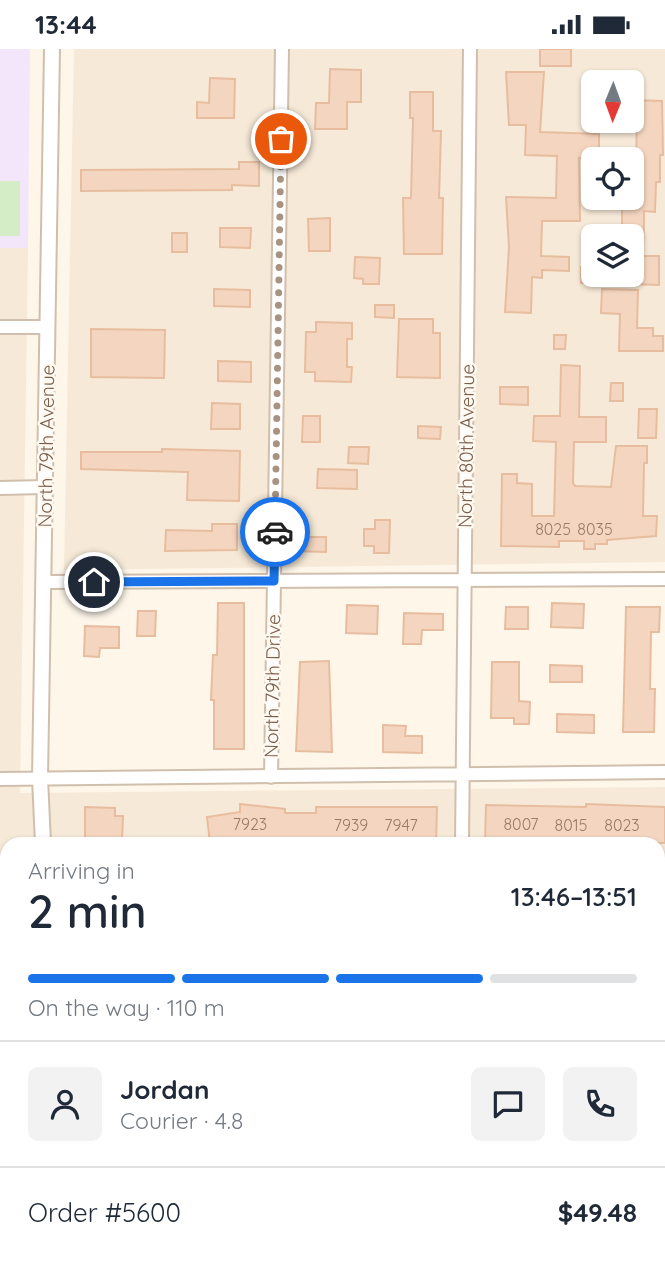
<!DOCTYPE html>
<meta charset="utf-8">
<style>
:root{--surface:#fff;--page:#f2f2f3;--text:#1f2937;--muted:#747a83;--line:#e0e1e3;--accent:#1a73e8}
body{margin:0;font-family:Quicksand,sans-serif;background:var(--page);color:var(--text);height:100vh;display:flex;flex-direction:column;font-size:26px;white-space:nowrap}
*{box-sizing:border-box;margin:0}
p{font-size:23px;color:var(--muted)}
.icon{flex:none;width:38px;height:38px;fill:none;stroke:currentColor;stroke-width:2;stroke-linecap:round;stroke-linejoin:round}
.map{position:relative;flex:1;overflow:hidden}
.panel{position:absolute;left:0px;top:788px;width:665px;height:436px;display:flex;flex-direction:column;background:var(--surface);border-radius:21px 21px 0 0;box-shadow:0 2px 5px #0004}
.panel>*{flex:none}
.needle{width:46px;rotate:181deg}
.buttons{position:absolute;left:581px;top:21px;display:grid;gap:14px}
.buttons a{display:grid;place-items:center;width:63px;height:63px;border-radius:10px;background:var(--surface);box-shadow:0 2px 5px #0004;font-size:35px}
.pin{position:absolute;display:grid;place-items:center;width:60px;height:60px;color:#fff;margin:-30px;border:4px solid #fff;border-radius:50%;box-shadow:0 2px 7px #0007}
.courier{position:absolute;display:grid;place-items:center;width:70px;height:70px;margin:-35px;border:5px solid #1a73e8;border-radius:50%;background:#fff;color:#222;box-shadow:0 2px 9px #0007}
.headline em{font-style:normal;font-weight:600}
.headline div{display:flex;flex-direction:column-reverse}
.headline{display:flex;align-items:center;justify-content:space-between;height:119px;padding:0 28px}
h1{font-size:46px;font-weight:600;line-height:52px}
.bar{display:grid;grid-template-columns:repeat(4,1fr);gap:10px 7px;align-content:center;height:84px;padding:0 28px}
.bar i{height:9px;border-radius:5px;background:var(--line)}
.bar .current{background:var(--accent)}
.bar p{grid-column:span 4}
.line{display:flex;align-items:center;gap:18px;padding:0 28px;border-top:2px solid var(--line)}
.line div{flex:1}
.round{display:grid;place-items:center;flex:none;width:74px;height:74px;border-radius:10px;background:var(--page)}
.status{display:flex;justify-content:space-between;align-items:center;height:49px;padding:0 35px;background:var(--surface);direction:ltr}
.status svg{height:19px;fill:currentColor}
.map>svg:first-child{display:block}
</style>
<div class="status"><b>13:44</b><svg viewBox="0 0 49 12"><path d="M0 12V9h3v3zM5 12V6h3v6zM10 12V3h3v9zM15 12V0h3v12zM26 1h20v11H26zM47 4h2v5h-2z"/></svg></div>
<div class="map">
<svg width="665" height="1223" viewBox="0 0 665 1223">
<rect width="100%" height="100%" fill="#fdf6e9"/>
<!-- residential -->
<path fill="#f6e9d7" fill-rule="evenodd" d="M 74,0 L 665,0 L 665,513 L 64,521 ZM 593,33 L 632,33 L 632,72 L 593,72 ZM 593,110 L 632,110 L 632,149 L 593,149 ZM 593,187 L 632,187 L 632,226 L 593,226 Z
M 0,199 L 28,199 L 20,744 L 665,738 L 665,1223 L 0,1223 ZM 7,794 L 658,794 L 658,1216 L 7,1216 Z"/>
<!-- education -->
<path fill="#f3e6fa" d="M 0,0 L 30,0 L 28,199 L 0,199 Z"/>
<!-- green -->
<path fill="#d4edc6" d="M 0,132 L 20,132 L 20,187 L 0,187 Z"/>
<!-- building -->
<path fill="#f4d6c0" stroke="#e8bd9f" stroke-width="2" d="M 540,0 L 571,0 L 571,17 L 540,17 Z
M 330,20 L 361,21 L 361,53 L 347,53 L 347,80 L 315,80 L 316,54 L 329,54 Z
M 506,23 L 544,23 L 540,83 L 599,85 L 599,109 L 579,109 L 580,172 L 542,172 L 541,207 L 569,208 L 569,222 L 542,221 L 542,229 L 532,228 L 531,264 L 505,263 L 509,198 L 506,148 L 556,149 L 557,107 L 525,106 L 526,76 L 509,76 Z
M 210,29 L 235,30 L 234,69 L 197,69 L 197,53 L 209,54 Z
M 410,43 L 433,43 L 433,82 L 441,82 L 439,149 L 443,149 L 442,205 L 404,205 L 403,149 L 411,149 L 413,69 L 410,69 Z
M 632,51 L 662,52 L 663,106 L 660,106 L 660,133 L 656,133 L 655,163 L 644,162 L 644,171 L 643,207 L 659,207 L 659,236 L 632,235 L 632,187 L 622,187 L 622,149 L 632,149 L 632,115 L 636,115 L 637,68 L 632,68 Z
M 239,113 L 259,113 L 259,137 L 232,136 L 232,141 L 81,142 L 81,121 L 239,120 Z
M 330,169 L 330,202 L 309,202 L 308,170 Z
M 220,179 L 251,179 L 250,199 L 220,198 Z
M 172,184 L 187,184 L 187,203 L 172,203 Z
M 355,208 L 380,209 L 379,235 L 363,235 L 363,230 L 354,229 Z
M 581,218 L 593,218 L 593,234 L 581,234 Z
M 214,240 L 250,241 L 250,258 L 214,257 Z
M 602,240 L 638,241 L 637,279 L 653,279 L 653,287 L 663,287 L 663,302 L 619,302 L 620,265 L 601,264 Z
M 375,256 L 394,256 L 394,269 L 375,268 Z
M 399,270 L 433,270 L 433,284 L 440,284 L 440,329 L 397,328 Z
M 316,273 L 352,274 L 352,290 L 347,290 L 347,318 L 352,318 L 351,333 L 315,332 L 315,323 L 305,323 L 306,283 L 316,283 Z
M 91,280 L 165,281 L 164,329 L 91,328 Z
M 554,286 L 566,286 L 565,300 L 554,300 Z
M 218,312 L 251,313 L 251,333 L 218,332 Z
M 561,316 L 580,317 L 579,368 L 606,368 L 606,393 L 574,393 L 573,434 L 575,437 L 611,438 L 616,397 L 647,397 L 647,414 L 644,414 L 643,467 L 657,467 L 656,487 L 607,491 L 607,495 L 595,495 L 595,500 L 584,500 L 584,492 L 559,492 L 559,498 L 501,497 L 502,425 L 517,425 L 517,434 L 532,435 L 532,467 L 554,467 L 556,393 L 533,392 L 534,367 L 560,367 Z
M 611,334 L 623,334 L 623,352 L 610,352 Z
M 500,338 L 528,338 L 528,356 L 500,355 Z
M 212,354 L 240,355 L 240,380 L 211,380 Z
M 639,360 L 657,360 L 656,389 L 638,389 Z
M 303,367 L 320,367 L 320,393 L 302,393 Z
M 418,377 L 441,378 L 440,390 L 418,389 Z
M 349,398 L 369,398 L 368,415 L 348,414 Z
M 162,400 L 240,402 L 239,452 L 187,451 L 188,423 L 81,420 L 81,403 L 162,403 Z
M 318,420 L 357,421 L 357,440 L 317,439 Z
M 375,471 L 390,471 L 389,504 L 374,504 L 374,497 L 364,497 L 364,480 L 375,480 Z
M 212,475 L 237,475 L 237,501 L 165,502 L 166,481 L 212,482 Z
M 293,488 L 326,488 L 326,503 L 292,502 Z
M 218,554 L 244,554 L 244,700 L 214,700 L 214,651 L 211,651 L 213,606 L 217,606 Z
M 552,554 L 584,555 L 583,579 L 551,578 Z
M 347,556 L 378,557 L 377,585 L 346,584 Z
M 506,558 L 528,558 L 528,580 L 505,580 Z
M 626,558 L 660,558 L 659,583 L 651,583 L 650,640 L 655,640 L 654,683 L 623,683 Z
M 138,562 L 156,562 L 155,587 L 137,587 Z
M 404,564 L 443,565 L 443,581 L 422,581 L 421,595 L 403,595 Z
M 85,577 L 119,578 L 119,599 L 100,599 L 99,608 L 84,607 Z
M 329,612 L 332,703 L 296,702 L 300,613 Z
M 492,613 L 519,613 L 519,652 L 530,653 L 529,675 L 514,675 L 514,669 L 491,669 Z
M 550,616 L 582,617 L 582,633 L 550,633 Z
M 557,665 L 594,666 L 594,684 L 557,683 Z
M 383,676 L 406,677 L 405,687 L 422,687 L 422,704 L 383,703 Z
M 240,755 L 285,760 L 285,764 L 316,764 L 316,758 L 437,758 L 436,794 L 210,794 L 207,768 L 240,763 Z
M 586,755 L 665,758 L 665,794 L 485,794 L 486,756 L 586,758 Z
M 85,758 L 115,759 L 115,767 L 123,767 L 122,791 L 85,790 Z"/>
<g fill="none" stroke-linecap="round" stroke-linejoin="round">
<!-- minor casing -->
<g stroke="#d1bfad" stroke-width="16">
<path id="minor" d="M 0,278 L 47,278
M 0,439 L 45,438
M 44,533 L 665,530
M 271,728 L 282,0
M 0,730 L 665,723
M 462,794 L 470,0
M 658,820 L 665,820
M 658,1060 L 665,1058
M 0,1210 L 7,1210
M 230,1216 L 230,1223
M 342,1223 L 624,1221 L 624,1216"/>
</g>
<!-- tertiary casing -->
<g stroke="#d1bfad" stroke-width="18">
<path id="tertiary" d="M 43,794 L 40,729 L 52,0
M 56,1216 L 56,1223"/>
</g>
<!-- minor -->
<use href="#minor" stroke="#fff" stroke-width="12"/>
<!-- tertiary -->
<use href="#tertiary" stroke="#fff" stroke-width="14"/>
</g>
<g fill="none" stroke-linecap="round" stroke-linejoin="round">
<!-- done -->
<path stroke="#a89382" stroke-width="7" stroke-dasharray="0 12.6" d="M 275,483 L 281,90"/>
<!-- route -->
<path stroke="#1a73e8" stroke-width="9" d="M 94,533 L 274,532 L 275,483"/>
</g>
<g text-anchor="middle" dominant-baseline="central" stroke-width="5" stroke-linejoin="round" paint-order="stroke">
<!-- number labels -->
<g font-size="16" fill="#987b68">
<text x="553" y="480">8025</text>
<text x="595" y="480">8035</text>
<text x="250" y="775">7923</text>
<text x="521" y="775">8007</text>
<text x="351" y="776">7939</text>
<text x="401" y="776">7947</text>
<text x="571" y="776">8015</text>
<text x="622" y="776">8023</text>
</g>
<!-- street labels -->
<g font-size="19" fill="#7a5d4b" stroke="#fffaf1">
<text transform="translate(46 397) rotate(-89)">North 79th Avenue</text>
<text transform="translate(466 397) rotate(-89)">North 80th Avenue</text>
<text transform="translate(272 637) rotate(-89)">North 79th Drive</text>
</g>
</g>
</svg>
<div class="buttons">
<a><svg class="needle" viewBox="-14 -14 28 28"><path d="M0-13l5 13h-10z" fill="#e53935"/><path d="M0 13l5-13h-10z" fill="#747a83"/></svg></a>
<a><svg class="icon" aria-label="locate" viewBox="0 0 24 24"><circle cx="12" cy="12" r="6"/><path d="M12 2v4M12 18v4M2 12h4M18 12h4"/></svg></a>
<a><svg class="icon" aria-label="layers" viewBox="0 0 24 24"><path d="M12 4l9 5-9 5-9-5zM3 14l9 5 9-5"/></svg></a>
</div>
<div class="pin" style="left:281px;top:90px;background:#ea580c"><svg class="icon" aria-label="bag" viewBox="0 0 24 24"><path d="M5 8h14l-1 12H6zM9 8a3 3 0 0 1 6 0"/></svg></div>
<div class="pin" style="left:94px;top:533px;background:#1f2937"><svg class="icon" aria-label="home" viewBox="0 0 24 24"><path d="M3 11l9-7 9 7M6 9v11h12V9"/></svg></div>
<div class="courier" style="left:275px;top:483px"><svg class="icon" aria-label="car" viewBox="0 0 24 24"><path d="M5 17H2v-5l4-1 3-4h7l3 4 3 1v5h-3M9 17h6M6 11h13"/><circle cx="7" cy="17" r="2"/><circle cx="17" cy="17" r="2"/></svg></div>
<section class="panel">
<div class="headline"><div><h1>2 min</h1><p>Arriving in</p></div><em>13:46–13:51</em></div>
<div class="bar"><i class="current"></i><i class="current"></i><i class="current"></i><i></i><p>On the way · 110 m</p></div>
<div class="line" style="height:126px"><a class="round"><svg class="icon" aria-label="person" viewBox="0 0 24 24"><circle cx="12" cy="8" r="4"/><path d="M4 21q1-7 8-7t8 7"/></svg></a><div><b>Jordan</b><p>Courier · 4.8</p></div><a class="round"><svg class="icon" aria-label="chat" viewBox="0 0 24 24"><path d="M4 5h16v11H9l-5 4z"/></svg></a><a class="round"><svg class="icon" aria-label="phone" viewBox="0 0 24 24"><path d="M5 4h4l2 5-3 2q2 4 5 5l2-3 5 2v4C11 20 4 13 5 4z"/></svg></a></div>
<div class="line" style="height:91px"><div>Order #5600</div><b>$49.48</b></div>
</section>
</div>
